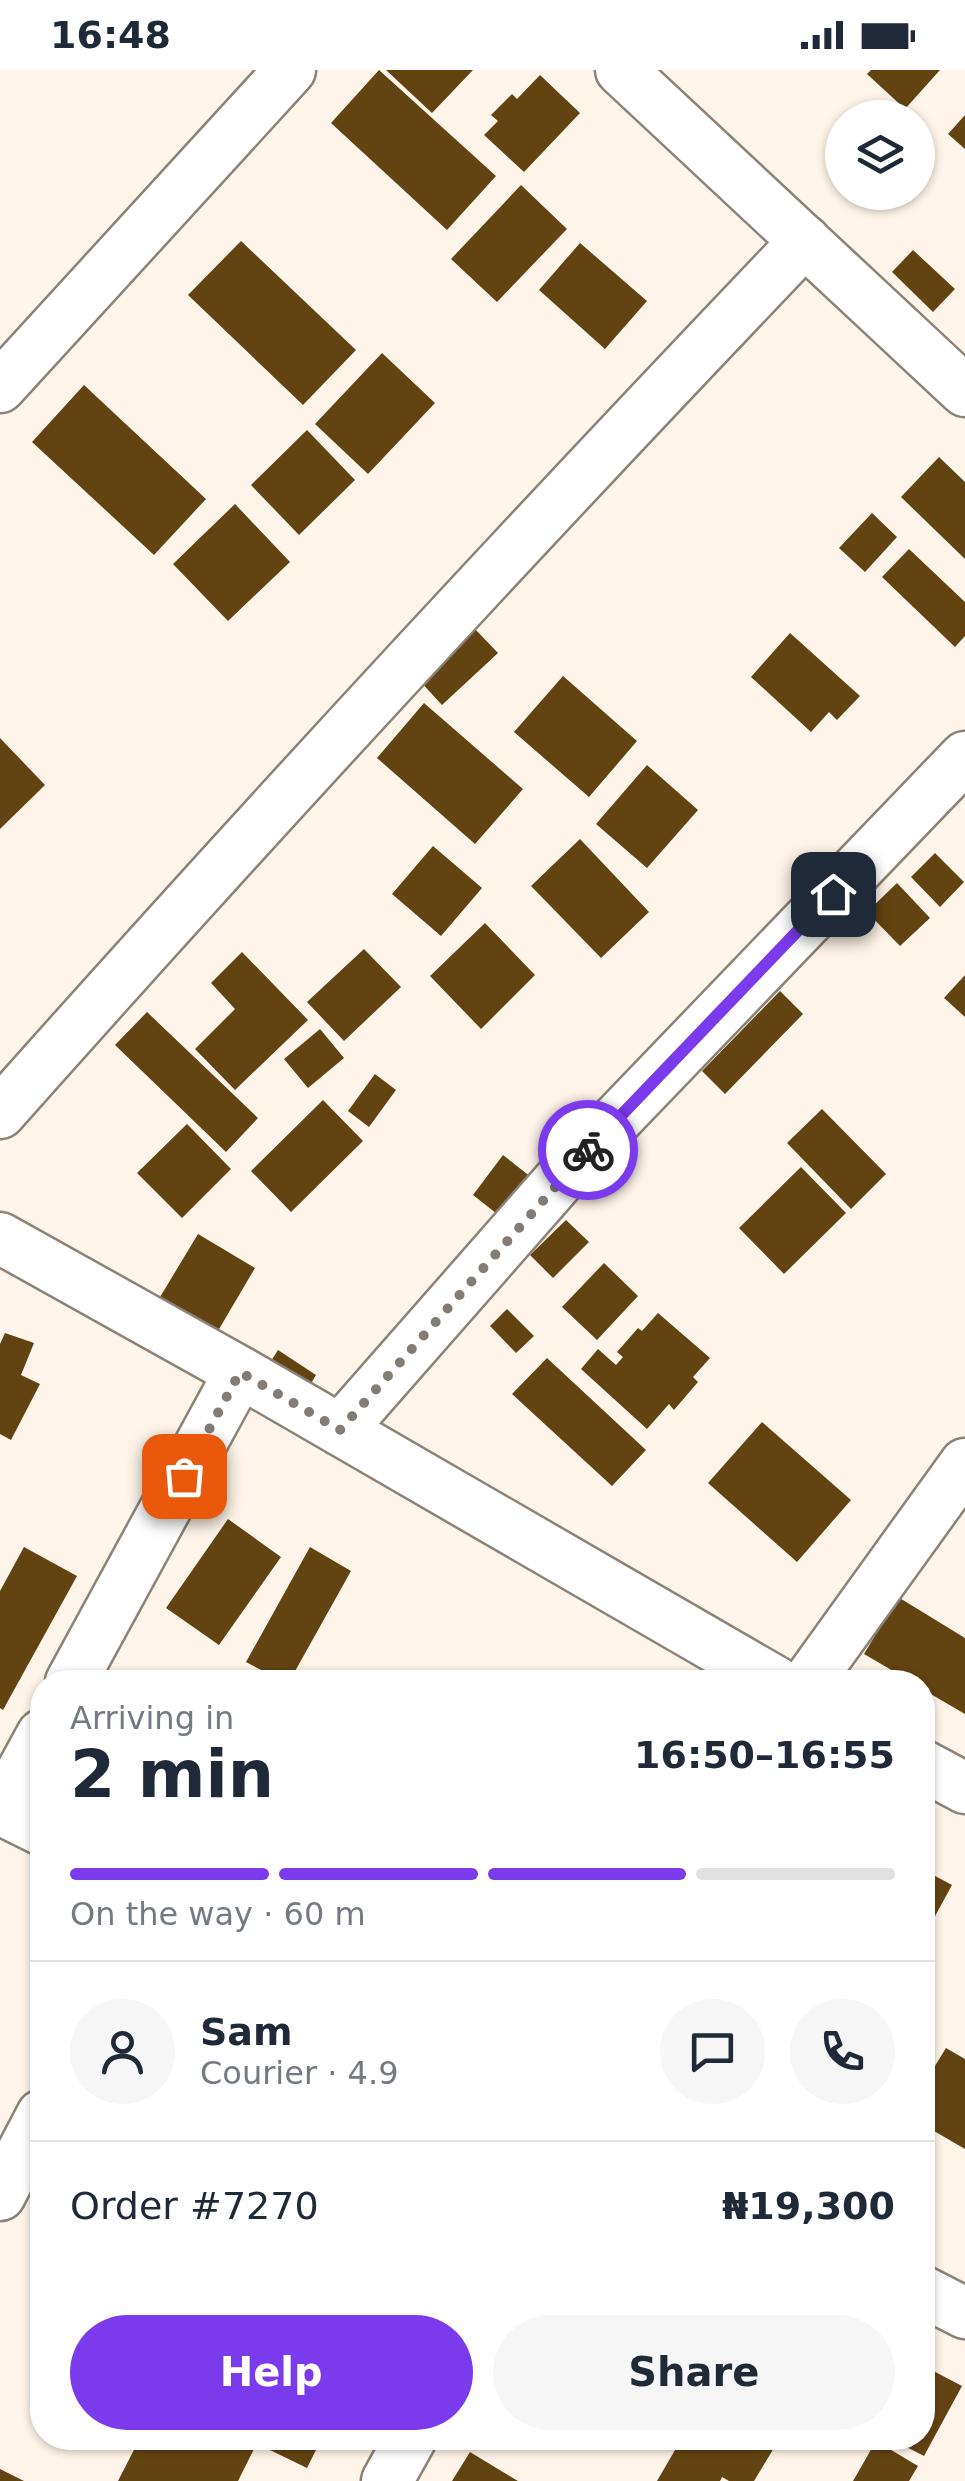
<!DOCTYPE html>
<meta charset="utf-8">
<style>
:root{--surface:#fff;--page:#f6f6f7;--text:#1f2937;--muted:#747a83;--line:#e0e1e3;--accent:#7c3aed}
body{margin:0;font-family:"DejaVu Sans",sans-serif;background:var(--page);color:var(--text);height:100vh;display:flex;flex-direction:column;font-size:38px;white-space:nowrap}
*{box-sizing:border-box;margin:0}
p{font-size:32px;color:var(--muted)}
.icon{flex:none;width:55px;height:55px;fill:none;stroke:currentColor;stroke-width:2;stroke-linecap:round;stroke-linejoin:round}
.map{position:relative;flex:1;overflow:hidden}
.panel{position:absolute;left:30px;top:1600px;width:905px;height:780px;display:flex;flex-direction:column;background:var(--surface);border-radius:40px;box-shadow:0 2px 8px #0004}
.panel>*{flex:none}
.buttons{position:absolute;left:825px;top:30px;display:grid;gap:20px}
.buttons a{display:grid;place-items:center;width:110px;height:110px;border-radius:50%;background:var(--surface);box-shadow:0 2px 8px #0004;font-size:50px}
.pin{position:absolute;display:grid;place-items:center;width:85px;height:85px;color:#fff;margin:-42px;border-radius:20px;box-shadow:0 5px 15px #0006}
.courier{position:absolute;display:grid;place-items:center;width:100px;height:100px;margin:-50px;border:8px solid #7c3aed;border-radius:50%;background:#fff;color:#222;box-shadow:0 2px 12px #0007}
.overview em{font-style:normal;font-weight:700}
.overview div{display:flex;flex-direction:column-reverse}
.overview{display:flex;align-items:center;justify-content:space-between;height:170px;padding:0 40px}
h1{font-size:65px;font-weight:700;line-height:75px}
.bar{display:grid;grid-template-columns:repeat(4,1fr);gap:15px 10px;align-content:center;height:120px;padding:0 40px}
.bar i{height:12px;border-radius:8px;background:var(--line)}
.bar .selected{background:var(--accent)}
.bar p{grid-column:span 4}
.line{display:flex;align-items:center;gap:25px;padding:0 40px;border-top:2px solid var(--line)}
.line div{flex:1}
.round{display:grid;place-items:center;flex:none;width:105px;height:105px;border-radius:52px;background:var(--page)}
.button{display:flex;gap:20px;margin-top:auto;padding:20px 40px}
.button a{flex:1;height:115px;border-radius:60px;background:var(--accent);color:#fff;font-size:40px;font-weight:700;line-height:115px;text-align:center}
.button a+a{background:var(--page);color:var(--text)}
.status{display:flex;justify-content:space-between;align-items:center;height:70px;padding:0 50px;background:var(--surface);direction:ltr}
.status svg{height:28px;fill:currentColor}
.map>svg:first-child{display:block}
</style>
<div class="status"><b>16:48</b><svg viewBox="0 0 49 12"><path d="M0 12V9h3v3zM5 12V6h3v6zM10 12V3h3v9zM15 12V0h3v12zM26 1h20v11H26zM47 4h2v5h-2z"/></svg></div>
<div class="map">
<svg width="965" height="2411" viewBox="0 0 965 2411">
<rect width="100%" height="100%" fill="#fef4e9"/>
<!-- building -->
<path fill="#634312" d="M 379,0 L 496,106 L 447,160 L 331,53 Z
M 386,0 L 473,0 L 432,43 Z
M 871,0 L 940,0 L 905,39 L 867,4 Z
M 540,5 L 580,43 L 524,102 L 484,65 L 498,51 L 491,45 L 512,24 L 517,29 Z
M 965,45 L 965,79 L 948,64 Z
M 521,115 L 567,159 L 497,232 L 451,189 Z
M 241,171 L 356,280 L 303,335 L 188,225 Z
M 580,173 L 647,231 L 605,279 L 539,220 Z
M 913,180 L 955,219 L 933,242 L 892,202 Z
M 382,283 L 435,333 L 368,404 L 315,354 Z
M 84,315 L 206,429 L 154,485 L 32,372 Z
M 307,360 L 355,410 L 299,465 L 251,415 Z
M 939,387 L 965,412 L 965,489 L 901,427 Z
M 235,434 L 290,492 L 228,551 L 173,494 Z
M 872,443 L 897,467 L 865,502 L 839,478 Z
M 909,479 L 965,532 L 965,566 L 955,577 L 882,507 Z
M 474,558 L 498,583 L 442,635 L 419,610 Z
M 790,563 L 860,626 L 837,650 L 829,642 L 811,662 L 751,607 Z
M 563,606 L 637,671 L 589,727 L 514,662 Z
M 424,633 L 523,719 L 475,774 L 377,688 Z
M 0,668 L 45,715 L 0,759 Z
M 647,695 L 698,740 L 647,798 L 596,754 Z
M 580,769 L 649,842 L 601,888 L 531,816 Z
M 433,776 L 482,818 L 441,866 L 392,824 Z
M 935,783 L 964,812 L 940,837 L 911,807 Z
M 897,813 L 930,848 L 900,876 L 867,842 Z
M 485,853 L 535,905 L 481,959 L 430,906 Z
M 364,879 L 401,917 L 344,971 L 307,932 Z
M 242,882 L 308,950 L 235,1020 L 195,979 L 235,939 L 211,913 Z
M 965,905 L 965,947 L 944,928 Z
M 780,921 L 803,944 L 725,1024 L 702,1001 Z
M 147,942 L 258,1048 L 226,1082 L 115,975 Z
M 320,959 L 344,988 L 308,1018 L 284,989 Z
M 375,1004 L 396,1020 L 369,1057 L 348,1041 Z
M 323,1030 L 363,1071 L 291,1142 L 251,1101 Z
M 822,1039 L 886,1104 L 851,1139 L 787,1073 Z
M 187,1054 L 231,1099 L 182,1148 L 137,1103 Z
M 503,1085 L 536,1111 L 506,1151 L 473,1125 Z
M 801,1097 L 846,1143 L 784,1204 L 739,1158 Z
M 566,1150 L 589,1172 L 553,1208 L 530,1185 Z
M 198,1164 L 255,1198 L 212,1271 L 154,1237 Z
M 604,1193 L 638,1226 L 597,1270 L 562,1237 Z
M 507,1239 L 534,1266 L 516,1283 L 490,1256 Z
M 658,1243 L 710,1288 L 693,1307 L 698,1312 L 674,1340 L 669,1334 L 647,1359 L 581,1299 L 598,1279 L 616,1295 L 623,1287 L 617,1282 L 638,1258 L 642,1261 Z
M 5,1263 L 34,1273 L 21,1305 L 40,1314 L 11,1370 L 0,1364 L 0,1274 Z
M 278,1280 L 316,1305 L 303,1327 L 264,1302 Z
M 547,1288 L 646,1380 L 612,1416 L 512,1324 Z
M 762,1352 L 851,1430 L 797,1492 L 708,1413 Z
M 228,1449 L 281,1487 L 219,1575 L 166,1538 Z
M 24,1477 L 77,1506 L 3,1640 L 0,1638 L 0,1521 Z
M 310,1477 L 351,1501 L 289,1612 L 284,1612 L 246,1592 Z
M 898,1527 L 965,1568 L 965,1644 L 922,1619 L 922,1612 L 912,1612 L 864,1584 Z
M 922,1799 L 952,1815 L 922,1870 Z
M 946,1978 L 965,1989 L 965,2079 L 922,2054 L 922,2017 Z
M 922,2295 L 962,2316 L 924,2386 L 889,2368 L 922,2368 Z
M 140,2368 L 242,2368 L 256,2375 L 238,2411 L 118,2411 Z
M 245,2368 L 322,2368 L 307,2398 Z
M 682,2368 L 780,2368 L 754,2411 L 729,2411 L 722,2407 L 720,2411 L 657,2411 Z
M 876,2371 L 918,2396 L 909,2411 L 853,2411 Z
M 470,2382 L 518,2411 L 452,2411 Z
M 0,2399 L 24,2411 L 0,2411 Z"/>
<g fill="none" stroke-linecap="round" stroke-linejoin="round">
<!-- minor casing -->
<g stroke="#8b8278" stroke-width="55">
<path id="minor" d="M 621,0 L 965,321
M 0,317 L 290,0
M 0,1043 C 263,747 532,457 805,171
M 0,1168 L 240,1302 L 776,1612
M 340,1360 L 569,1099 L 965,687
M 71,1612 L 240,1302
M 808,1612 L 965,1394
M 922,1695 L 965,1718
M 0,1739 L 42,1760
M 1,1740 L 42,1665
M 0,2125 L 42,2045
M 922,2221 L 965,2243
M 387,2411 L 411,2368"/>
</g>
<!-- minor -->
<use href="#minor" stroke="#fff" stroke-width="50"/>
</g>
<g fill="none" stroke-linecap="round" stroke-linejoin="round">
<!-- done -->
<path stroke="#827c75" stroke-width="10" stroke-dasharray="0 18" d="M 184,1406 L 240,1302 L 340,1360 L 588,1080"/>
<!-- route -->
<path stroke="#7c3aed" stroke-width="12" d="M 588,1080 L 833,824"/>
</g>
</svg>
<div class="buttons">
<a><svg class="icon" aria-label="layers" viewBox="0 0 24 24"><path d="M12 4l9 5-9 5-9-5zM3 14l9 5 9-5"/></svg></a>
</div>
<div class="pin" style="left:184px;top:1406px;background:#ea580c"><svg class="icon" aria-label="bag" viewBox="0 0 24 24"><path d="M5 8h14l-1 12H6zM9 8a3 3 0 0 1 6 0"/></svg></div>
<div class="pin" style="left:833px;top:824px;background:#1f2937"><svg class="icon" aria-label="home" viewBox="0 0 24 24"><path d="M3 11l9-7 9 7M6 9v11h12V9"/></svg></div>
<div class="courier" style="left:588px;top:1080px"><svg class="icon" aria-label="bike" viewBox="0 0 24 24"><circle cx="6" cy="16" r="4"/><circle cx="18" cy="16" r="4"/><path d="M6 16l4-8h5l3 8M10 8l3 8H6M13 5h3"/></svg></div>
<section class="panel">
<div class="overview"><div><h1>2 min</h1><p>Arriving in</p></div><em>16:50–16:55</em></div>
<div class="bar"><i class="selected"></i><i class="selected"></i><i class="selected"></i><i></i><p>On the way · 60 m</p></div>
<div class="line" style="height:180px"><a class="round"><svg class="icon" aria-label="person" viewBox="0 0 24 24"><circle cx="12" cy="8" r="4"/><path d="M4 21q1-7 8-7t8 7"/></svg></a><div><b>Sam</b><p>Courier · 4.9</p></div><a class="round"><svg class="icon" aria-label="chat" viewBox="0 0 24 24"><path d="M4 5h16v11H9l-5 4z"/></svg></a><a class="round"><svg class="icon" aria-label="phone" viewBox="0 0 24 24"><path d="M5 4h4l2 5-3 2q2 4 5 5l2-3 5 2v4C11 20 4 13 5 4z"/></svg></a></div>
<div class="line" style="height:130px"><div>Order #7270</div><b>₦19,300</b></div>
<div class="button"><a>Help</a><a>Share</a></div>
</section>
</div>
